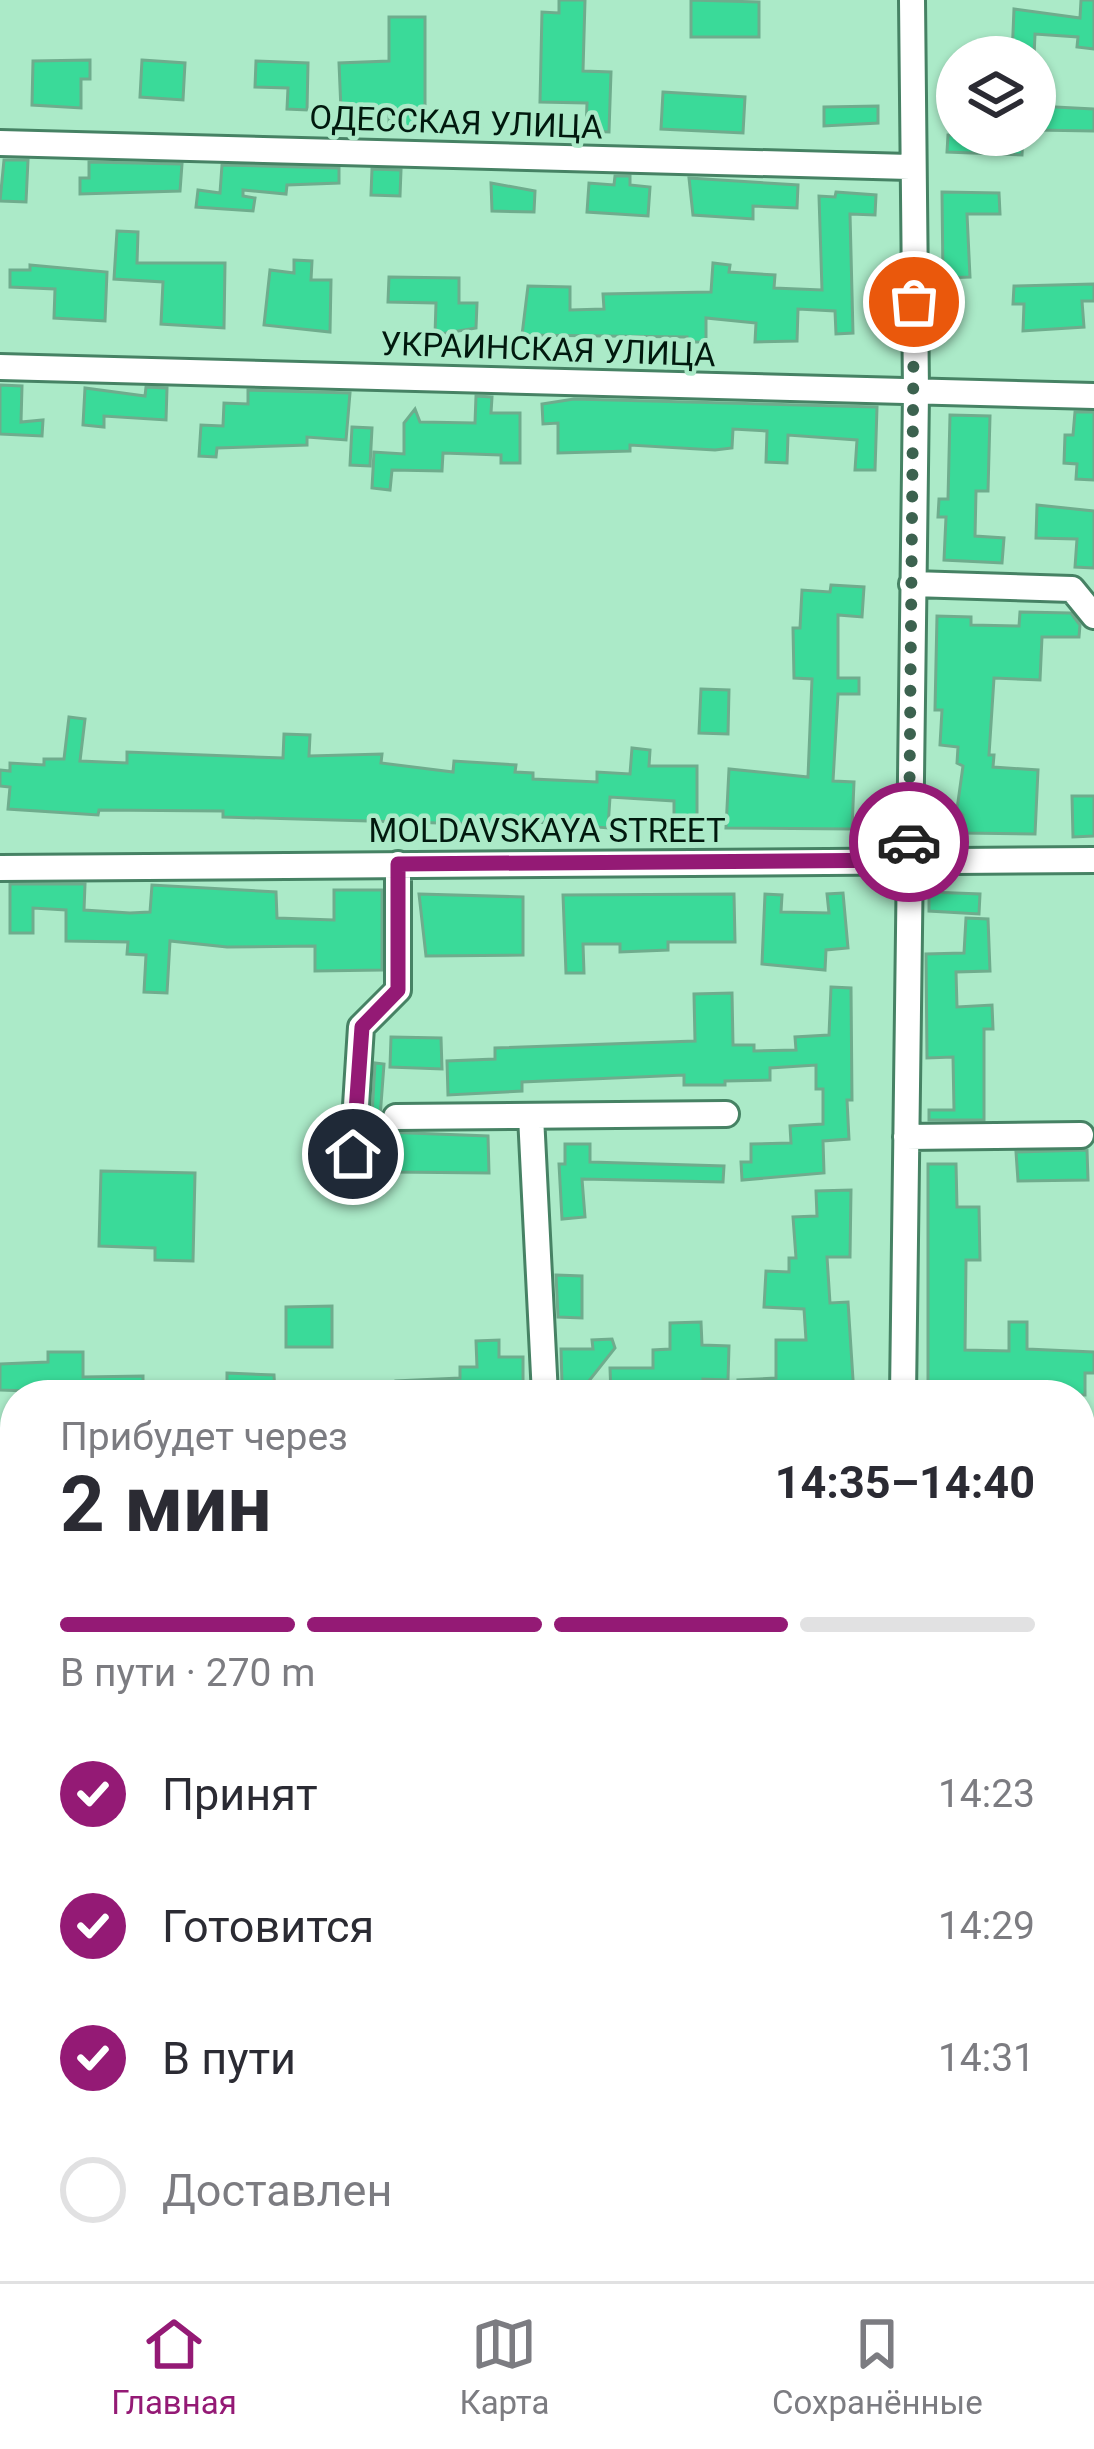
<!DOCTYPE html>
<html lang="ru">
<meta charset="utf-8">
<style>
:root{--surface:#fff;--page:#f7f7f7;--text:#2b2b33;--muted:#7c7c81;--line:#e1e1e2;--accent:#941a75}
body{margin:0;font-family:Roboto,sans-serif;background:var(--page);color:var(--text);height:100vh;display:flex;flex-direction:column;font-size:45px;white-space:nowrap}
*{box-sizing:border-box;margin:0}
p{font-size:39px;color:var(--muted)}
.icon{flex:none;width:66px;height:66px;fill:none;stroke:currentColor;stroke-width:2;stroke-linecap:round;stroke-linejoin:round}
.map{position:relative;flex:1;overflow:hidden}
.details{position:absolute;left:0px;top:1380px;width:1095px;height:903px;display:flex;flex-direction:column;background:var(--surface);border-radius:48px 48px 0 0;box-shadow:0 3px 9px #0004}
.details>*{flex:none}
.tools{position:absolute;left:936px;top:36px;display:grid;gap:24px}
.tools a{display:grid;place-items:center;width:120px;height:120px;border-radius:50%;background:var(--surface);box-shadow:0 3px 9px #0004;font-size:60px}
.pin{position:absolute;display:grid;place-items:center;width:102px;height:102px;color:#fff;margin:-51px;border:6px solid #fff;border-radius:50%;box-shadow:0 3px 12px #0007}
.courier{position:absolute;display:grid;place-items:center;width:120px;height:120px;margin:-60px;border:9px solid #941a75;border-radius:50%;background:#fff;color:#222;box-shadow:0 3px 15px #0007}
.headline em{font-style:normal;font-weight:700}
.headline div{display:flex;flex-direction:column-reverse}
.headline{display:flex;align-items:center;justify-content:space-between;height:204px;padding:0 60px}
h1{font-size:78px;font-weight:700;line-height:90px}
.bar{display:grid;grid-template-columns:repeat(4,1fr);gap:18px 12px;align-content:center;height:144px;padding:0 60px}
.bar i{height:15px;border-radius:9px;background:var(--line)}
.bar .current{background:var(--accent)}
.bar p{grid-column:span 4}
ol{padding:0 60px;list-style:none}
li{display:flex;align-items:center;gap:36px;height:132px}
li p{margin-inline-start:auto}
li .icon{padding:12px;border-radius:50%;background:var(--accent);color:#fff;stroke-width:4}
li:last-child{color:var(--muted)}
li i{width:66px;height:66px;border:6px solid var(--line);border-radius:50%}
.tab-bar{display:flex;justify-content:space-around;align-items:center;height:168px;border-top:3px solid var(--line);background:var(--surface);font-size:33px;color:var(--muted)}
.tab-bar a{display:grid;justify-items:center;gap:6px}
.tab-bar .current{color:var(--accent)}
.map>svg:first-child{display:block}
</style>
<div class="map">
<svg width="1094" height="2281" viewBox="0 0 1094 2281">
<rect width="100%" height="100%" fill="#abeac8"/>
<!-- building -->
<path fill="#3ada99" stroke="#6fac8d" stroke-width="3" d="M 559,0 L 585,0 L 583,71 L 611,72 L 609,132 L 586,131 L 587,103 L 540,102 L 542,12 L 559,13 Z
M 691,0 L 759,2 L 759,37 L 691,37 Z
M 1081,0 L 1094,0 L 1094,49 L 1077,47 L 1078,37 L 1035,34 L 1034,57 L 1012,57 L 1014,9 L 1080,18 Z
M 389,17 L 425,17 L 425,127 L 389,127 L 389,109 L 341,110 L 339,63 L 389,61 Z
M 90,60 L 90,79 L 81,79 L 81,108 L 32,105 L 33,61 Z
M 142,60 L 185,63 L 183,100 L 140,97 Z
M 256,61 L 308,63 L 307,110 L 287,109 L 288,88 L 255,87 Z
M 663,92 L 745,97 L 743,133 L 661,129 Z
M 878,106 L 878,123 L 824,126 L 824,107 Z
M 1036,106 L 1094,109 L 1094,131 L 1036,130 Z
M 948,135 L 1023,135 L 1022,155 L 947,152 Z
M 4,160 L 28,160 L 26,202 L 0,201 Z
M 89,162 L 182,164 L 180,191 L 80,194 L 80,178 L 89,178 Z
M 222,165 L 339,168 L 339,183 L 287,185 L 286,194 L 243,190 L 243,196 L 255,198 L 253,211 L 196,207 L 198,190 L 220,193 Z
M 372,169 L 401,170 L 400,196 L 371,195 Z
M 615,176 L 630,176 L 630,185 L 650,187 L 648,216 L 587,212 L 589,183 L 614,185 Z
M 689,178 L 798,185 L 797,208 L 753,206 L 753,219 L 693,215 Z
M 491,183 L 535,191 L 534,212 L 492,211 Z
M 836,192 L 876,195 L 875,215 L 850,214 L 853,333 L 836,334 L 835,311 L 798,309 L 797,341 L 755,342 L 756,323 L 706,318 L 706,342 L 687,342 L 687,337 L 522,335 L 528,286 L 570,287 L 570,310 L 604,309 L 603,294 L 711,292 L 713,263 L 730,265 L 729,272 L 775,275 L 774,288 L 822,290 L 819,196 L 835,197 Z
M 942,192 L 999,193 L 1000,214 L 967,214 L 970,277 L 943,278 Z
M 117,231 L 138,232 L 137,263 L 225,263 L 224,328 L 161,324 L 163,282 L 114,279 Z
M 294,260 L 312,261 L 311,280 L 331,280 L 330,332 L 264,325 L 270,270 L 294,273 Z
M 30,265 L 107,272 L 105,321 L 54,318 L 55,289 L 10,287 L 10,270 L 30,270 Z
M 389,277 L 459,278 L 459,303 L 477,303 L 476,328 L 435,335 L 436,303 L 388,302 Z
M 1094,284 L 1094,301 L 1082,301 L 1084,327 L 1023,331 L 1024,304 L 1013,304 L 1014,286 Z
M 0,385 L 22,386 L 21,422 L 43,420 L 42,436 L 0,434 Z
M 146,387 L 167,388 L 166,420 L 104,416 L 104,427 L 83,425 L 85,388 L 145,396 Z
M 248,390 L 350,393 L 346,440 L 307,437 L 307,445 L 217,448 L 216,457 L 199,456 L 201,425 L 223,426 L 224,403 L 248,404 Z
M 476,396 L 492,397 L 491,413 L 520,413 L 520,463 L 501,463 L 501,455 L 443,453 L 442,471 L 392,470 L 390,490 L 372,488 L 374,452 L 404,454 L 404,423 L 415,409 L 420,422 L 475,423 Z
M 574,399 L 877,407 L 875,470 L 855,470 L 857,440 L 788,435 L 787,463 L 766,462 L 767,431 L 733,429 L 732,448 L 715,450 L 630,445 L 630,451 L 558,453 L 558,423 L 543,424 L 542,404 Z
M 1075,412 L 1094,412 L 1094,480 L 1076,479 L 1077,464 L 1064,463 L 1065,435 L 1073,435 Z
M 950,415 L 990,416 L 988,491 L 976,491 L 975,536 L 1004,538 L 1002,563 L 944,560 L 946,517 L 938,517 L 939,499 L 948,499 Z
M 352,427 L 372,428 L 370,466 L 350,465 Z
M 1037,505 L 1094,511 L 1094,568 L 1075,567 L 1077,539 L 1036,538 Z
M 831,585 L 864,587 L 862,617 L 838,615 L 838,678 L 859,678 L 859,694 L 838,694 L 833,781 L 854,782 L 852,829 L 726,828 L 729,769 L 808,777 L 812,679 L 794,678 L 793,628 L 800,628 L 802,590 L 830,592 Z
M 1020,612 L 1071,613 L 1080,625 L 1079,637 L 1042,637 L 1040,680 L 994,678 L 989,755 L 994,755 L 993,767 L 1038,770 L 1035,834 L 963,833 L 963,815 L 957,809 L 963,766 L 957,763 L 958,747 L 940,745 L 942,710 L 935,710 L 937,616 L 971,617 L 971,625 L 1019,626 Z
M 701,689 L 729,690 L 728,734 L 699,733 Z
M 69,717 L 85,719 L 80,761 L 127,763 L 127,752 L 283,758 L 284,734 L 310,735 L 309,756 L 382,754 L 381,763 L 453,772 L 454,761 L 516,765 L 515,772 L 533,773 L 533,779 L 597,782 L 597,772 L 630,774 L 632,748 L 650,750 L 649,766 L 697,766 L 697,828 L 674,828 L 674,801 L 610,797 L 608,828 L 512,820 L 512,825 L 223,817 L 223,811 L 99,810 L 98,815 L 8,809 L 10,787 L 0,786 L 0,770 L 10,771 L 10,763 L 44,765 L 44,759 L 64,759 Z
M 1072,796 L 1094,796 L 1094,836 L 1073,837 Z
M 10,884 L 85,884 L 84,910 L 130,913 L 150,912 L 152,885 L 276,892 L 277,918 L 334,920 L 334,890 L 382,890 L 382,970 L 315,971 L 315,946 L 227,947 L 170,941 L 167,993 L 144,992 L 146,955 L 127,954 L 128,942 L 66,941 L 66,910 L 33,908 L 33,933 L 10,933 Z
M 929,892 L 980,894 L 979,914 L 929,911 Z
M 843,893 L 848,948 L 826,950 L 825,970 L 762,964 L 765,894 L 782,895 L 781,912 L 829,913 L 827,894 Z
M 419,894 L 523,897 L 523,955 L 426,956 Z
M 734,894 L 735,942 L 668,942 L 668,950 L 620,952 L 620,944 L 583,944 L 584,973 L 566,973 L 563,895 Z
M 966,918 L 988,919 L 990,971 L 956,972 L 957,1007 L 992,1005 L 993,1029 L 984,1029 L 984,1120 L 929,1120 L 929,1110 L 954,1110 L 953,1057 L 927,1058 L 926,954 L 964,953 Z
M 831,987 L 851,988 L 852,1100 L 847,1100 L 849,1139 L 823,1141 L 824,1173 L 742,1180 L 741,1162 L 751,1162 L 751,1144 L 791,1143 L 790,1126 L 823,1124 L 823,1089 L 816,1089 L 816,1065 L 770,1068 L 770,1080 L 725,1081 L 725,1085 L 684,1085 L 684,1075 L 522,1082 L 522,1091 L 448,1095 L 447,1061 L 495,1059 L 495,1048 L 695,1041 L 694,994 L 732,993 L 733,1045 L 754,1045 L 754,1051 L 796,1050 L 795,1037 L 829,1035 Z
M 391,1037 L 441,1038 L 442,1069 L 390,1067 Z
M 375,1063 L 384,1064 L 380,1118 L 385,1132 L 488,1136 L 489,1173 L 391,1172 L 390,1151 L 370,1150 Z
M 565,1144 L 590,1144 L 590,1162 L 724,1166 L 723,1182 L 582,1179 L 585,1217 L 562,1219 L 559,1164 L 565,1164 Z
M 1087,1150 L 1088,1180 L 1018,1181 L 1016,1152 Z
M 928,1164 L 956,1164 L 957,1207 L 979,1207 L 980,1260 L 966,1260 L 965,1350 L 1009,1351 L 1009,1322 L 1027,1322 L 1027,1349 L 1094,1352 L 1094,1373 L 1085,1373 L 1085,1395 L 934,1395 L 928,1382 Z
M 101,1171 L 195,1173 L 193,1261 L 155,1260 L 155,1248 L 99,1246 Z
M 851,1190 L 850,1257 L 827,1257 L 830,1303 L 848,1302 L 854,1395 L 739,1395 L 738,1380 L 776,1378 L 776,1340 L 806,1340 L 804,1309 L 764,1307 L 766,1271 L 789,1272 L 789,1258 L 796,1258 L 793,1217 L 817,1216 L 816,1191 Z
M 556,1275 L 582,1276 L 582,1318 L 558,1317 Z
M 332,1306 L 332,1347 L 286,1347 L 286,1307 Z
M 701,1322 L 702,1345 L 729,1346 L 728,1380 L 703,1379 L 704,1395 L 611,1395 L 610,1368 L 653,1368 L 653,1350 L 670,1349 L 670,1323 Z
M 612,1339 L 615,1348 L 581,1391 L 562,1384 L 561,1349 L 593,1349 L 592,1340 Z
M 499,1340 L 499,1357 L 523,1357 L 523,1395 L 397,1395 L 396,1381 L 460,1378 L 460,1367 L 477,1367 L 476,1341 Z
M 48,1352 L 83,1352 L 83,1377 L 143,1376 L 143,1395 L 0,1390 L 0,1364 L 48,1362 Z
M 227,1373 L 274,1375 L 275,1395 L 227,1395 Z"/>
<g fill="none" stroke-linecap="round" stroke-linejoin="round">
<!-- street casing -->
<g stroke="#468264" stroke-width="30">
<path id="street" d="M 0,143 L 910,167
M 0,367 L 1094,396
M 912,584 L 1072,589 L 1094,616
M 0,868 L 1094,860
M 531,1116 L 545,1395
M 396,1117 L 726,1114
M 906,1137 L 1081,1135
M 353,1153 L 361,1027 L 398,990 L 398,864
M 903,1395 L 916,392 L 912,0
M 0,1738 L 15,1738
M 896,2281 L 896,2268"/>
</g>
<!-- secondary casing -->
<g stroke="#468264" stroke-width="42">
<path id="secondary" d="M 1080,1452 L 1094,1451
M 0,1475 L 15,1475
M 1080,2058 L 1094,2058
M 0,2075 L 15,2075"/>
</g>
<!-- street -->
<use href="#street" stroke="#fff" stroke-width="24"/>
<!-- secondary -->
<use href="#secondary" stroke="#eee8c2" stroke-width="36"/>
</g>
<g fill="none" stroke-linecap="round" stroke-linejoin="round">
<!-- done -->
<path stroke="#3c624f" stroke-width="12" stroke-dasharray="0 21.6" d="M 909,842 L 914,302"/>
<!-- route -->
<path stroke="#941a75" stroke-width="15" d="M 353,1154 L 362,1027 L 398,990 L 398,864 L 909,860 L 909,842"/>
</g>
<g text-anchor="middle" dominant-baseline="central" stroke-width="9" stroke-linejoin="round" paint-order="stroke">
<!-- street labels -->
<g font-size="33" fill="#01190e" stroke="#abeac8">
<text transform="translate(456 122) rotate(2)">ОДЕССКАЯ УЛИЦА</text>
<text transform="translate(548 349) rotate(2)">УКРАИНСКАЯ УЛИЦА</text>
<text x="547" y="830">MOLDAVSKAYA STREET</text>
</g>
</g>
</svg>
<div class="tools">
<a><svg class="icon" aria-label="layers" viewBox="0 0 24 24"><path d="M12 4l9 5-9 5-9-5zM3 14l9 5 9-5"/></svg></a>
</div>
<div class="pin" style="left:914px;top:302px;background:#ea580c"><svg class="icon" aria-label="bag" viewBox="0 0 24 24"><path d="M5 8h14l-1 12H6zM9 8a3 3 0 0 1 6 0"/></svg></div>
<div class="pin" style="left:353px;top:1154px;background:#1f2937"><svg class="icon" aria-label="home" viewBox="0 0 24 24"><path d="M3 11l9-7 9 7M6 9v11h12V9"/></svg></div>
<div class="courier" style="left:909px;top:842px"><svg class="icon" aria-label="car" viewBox="0 0 24 24"><path d="M5 17H2v-5l4-1 3-4h7l3 4 3 1v5h-3M9 17h6M6 11h13"/><circle cx="7" cy="17" r="2"/><circle cx="17" cy="17" r="2"/></svg></div>
<section class="details">
<div class="headline"><div><h1>2 мин</h1><p>Прибудет через</p></div><em>14:35–14:40</em></div>
<div class="bar"><i class="current"></i><i class="current"></i><i class="current"></i><i></i><p>В пути · 270 m</p></div>
<ol>
<li><svg class="icon" aria-label="check" viewBox="0 0 24 24"><path d="M5 12l5 5 9-10"/></svg>Принят<p>14:23</p></li>
<li><svg class="icon" aria-label="check" viewBox="0 0 24 24"><path d="M5 12l5 5 9-10"/></svg>Готовится<p>14:29</p></li>
<li><svg class="icon" aria-label="check" viewBox="0 0 24 24"><path d="M5 12l5 5 9-10"/></svg>В пути<p>14:31</p></li>
<li><i></i>Доставлен</li>
</ol>
</section>
</div>
<nav class="tab-bar">
<a class="current"><svg class="icon" aria-label="home" viewBox="0 0 24 24"><path d="M3 11l9-7 9 7M6 9v11h12V9"/></svg>Главная</a>
<a><svg class="icon" aria-label="map" viewBox="0 0 24 24"><path d="M3 6l6-2 6 2 6-2v14l-6 2-6-2-6 2zM9 4v14M15 6v14"/></svg>Карта</a>
<a><svg class="icon" aria-label="saved" viewBox="0 0 24 24"><path d="M7 4h10v16l-5-4-5 4z"/></svg>Сохранённые</a>
</nav>
